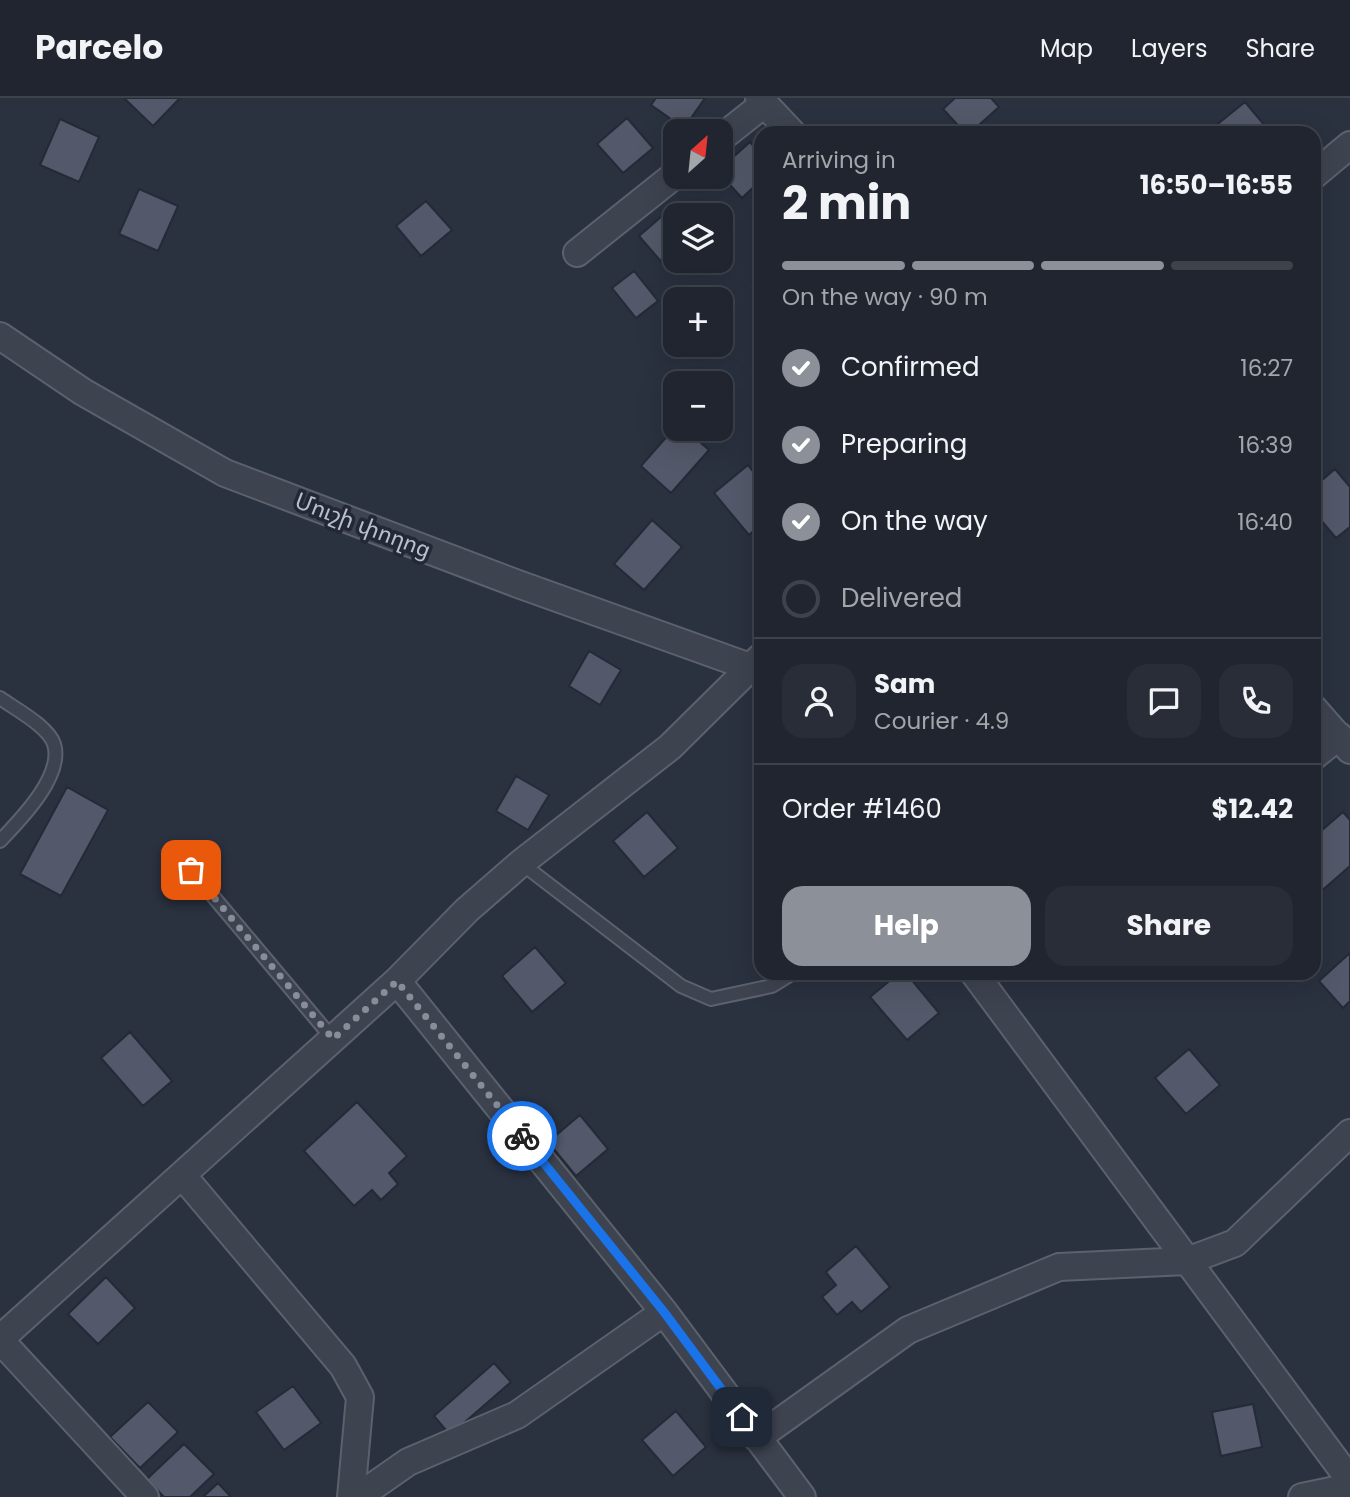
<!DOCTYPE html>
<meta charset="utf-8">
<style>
:root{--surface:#20252f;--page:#282d37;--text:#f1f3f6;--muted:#a2a5aa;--line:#3d424b;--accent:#8c9099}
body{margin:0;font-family:Poppins,"Noto Sans Armenian",sans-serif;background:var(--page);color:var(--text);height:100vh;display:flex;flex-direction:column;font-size:26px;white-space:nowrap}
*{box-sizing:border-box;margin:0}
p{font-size:23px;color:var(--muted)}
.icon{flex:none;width:38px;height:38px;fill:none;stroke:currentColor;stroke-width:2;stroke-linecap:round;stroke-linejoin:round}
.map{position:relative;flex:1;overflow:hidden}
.details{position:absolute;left:754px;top:28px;width:567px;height:854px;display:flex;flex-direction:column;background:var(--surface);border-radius:21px;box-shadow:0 7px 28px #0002,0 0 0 2px var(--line)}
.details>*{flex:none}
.needle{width:46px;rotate:27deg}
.buttons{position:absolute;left:663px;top:21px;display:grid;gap:14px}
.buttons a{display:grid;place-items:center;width:70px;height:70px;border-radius:14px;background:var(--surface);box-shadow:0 7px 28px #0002,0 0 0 2px var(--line);font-size:35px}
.pin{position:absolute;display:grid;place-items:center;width:60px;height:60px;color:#fff;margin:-30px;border-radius:14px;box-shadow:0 4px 10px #0006}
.courier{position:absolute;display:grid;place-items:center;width:70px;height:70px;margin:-35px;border:5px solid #1a73e8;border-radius:50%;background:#fff;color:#222;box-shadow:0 2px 9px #0007}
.head em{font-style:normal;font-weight:700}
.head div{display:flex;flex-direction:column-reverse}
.head{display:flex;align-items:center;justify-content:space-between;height:119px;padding:0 28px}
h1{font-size:46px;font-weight:700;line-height:52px}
.bar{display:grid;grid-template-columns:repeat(4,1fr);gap:10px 7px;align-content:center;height:84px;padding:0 28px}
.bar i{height:9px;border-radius:5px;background:var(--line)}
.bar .on{background:var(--accent)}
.bar p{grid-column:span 4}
.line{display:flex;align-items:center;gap:18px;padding:0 28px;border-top:2px solid var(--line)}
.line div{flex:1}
.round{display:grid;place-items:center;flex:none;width:74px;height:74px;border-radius:21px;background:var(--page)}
ol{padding:0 28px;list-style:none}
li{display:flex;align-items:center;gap:21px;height:77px}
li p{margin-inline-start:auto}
li .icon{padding:7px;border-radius:50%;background:var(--accent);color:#fff;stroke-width:4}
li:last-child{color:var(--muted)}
li i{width:38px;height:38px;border:4px solid var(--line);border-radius:50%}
.cta{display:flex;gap:14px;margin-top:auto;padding:14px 28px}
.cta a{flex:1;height:80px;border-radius:21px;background:var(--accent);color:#fff;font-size:28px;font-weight:700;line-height:80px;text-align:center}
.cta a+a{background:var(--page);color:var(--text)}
header{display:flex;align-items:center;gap:42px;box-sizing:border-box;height:98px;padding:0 35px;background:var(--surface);border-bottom:2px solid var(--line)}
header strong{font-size:33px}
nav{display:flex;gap:38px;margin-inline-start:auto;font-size:24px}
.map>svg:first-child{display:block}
</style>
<header>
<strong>Parcelo</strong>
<nav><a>Map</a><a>Layers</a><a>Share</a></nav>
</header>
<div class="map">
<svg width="1350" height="1399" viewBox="0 0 1350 1399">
<rect width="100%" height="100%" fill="#2a313f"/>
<!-- building -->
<path fill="#53596a" stroke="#242a37" stroke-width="2" d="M 124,0 L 180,0 L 153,28 Z
M 656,0 L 705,0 L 684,30 L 651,7 Z
M 955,0 L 991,0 L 999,9 L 970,35 L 965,35 L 943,11 Z
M 1245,4 L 1271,35 L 1210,35 L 1209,33 Z
M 627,20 L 653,50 L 623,75 L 597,46 Z
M 60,21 L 99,39 L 79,84 L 40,67 Z
M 750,44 L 761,57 L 761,82 L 742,100 L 721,77 L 721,70 Z
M 139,91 L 178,108 L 158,153 L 119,136 Z
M 426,103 L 452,132 L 421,158 L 396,128 Z
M 669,112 L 676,120 L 676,159 L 665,168 L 639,138 Z
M 634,173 L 658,203 L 636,220 L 612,190 Z
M 676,328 L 676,331 L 685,331 L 709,352 L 671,395 L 641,368 Z
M 748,367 L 761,383 L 761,426 L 749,437 L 714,395 Z
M 1335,371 L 1350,389 L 1350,429 L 1336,440 L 1314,414 L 1314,389 Z
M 652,422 L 682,449 L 644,492 L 614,466 Z
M 589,553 L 621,572 L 600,607 L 569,588 Z
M 516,678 L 549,697 L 528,732 L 496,713 Z
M 67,689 L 108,712 L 61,798 L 20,776 Z
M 647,714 L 678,750 L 644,779 L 613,743 Z
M 1343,714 L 1350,722 L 1350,768 L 1318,796 L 1314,791 L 1314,739 Z
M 535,849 L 566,885 L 532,914 L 502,878 Z
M 1350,855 L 1350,903 L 1343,910 L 1319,883 Z
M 899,875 L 906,875 L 939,915 L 907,942 L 870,899 Z
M 130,934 L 172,983 L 143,1008 L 101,960 Z
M 1189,951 L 1220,987 L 1186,1016 L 1155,980 Z
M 357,1004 L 407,1058 L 389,1075 L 398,1086 L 381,1102 L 372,1092 L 354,1108 L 304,1053 Z
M 580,1017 L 608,1051 L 576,1078 L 548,1044 Z
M 856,1148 L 890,1189 L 861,1214 L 852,1204 L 837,1217 L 822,1199 L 836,1187 L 826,1174 Z
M 106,1179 L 135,1210 L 98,1246 L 68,1216 Z
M 494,1265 L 511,1284 L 450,1337 L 434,1318 Z
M 293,1288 L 321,1325 L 284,1352 L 256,1314 Z
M 148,1304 L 178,1334 L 140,1370 L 110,1339 Z
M 1253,1306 L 1262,1349 L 1221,1358 L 1212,1314 Z
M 676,1313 L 706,1349 L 673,1378 L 642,1342 Z
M 184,1346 L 214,1376 L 190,1399 L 164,1399 L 147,1381 Z
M 218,1385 L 231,1399 L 203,1399 Z"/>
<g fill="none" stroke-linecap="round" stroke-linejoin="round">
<!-- lane casing -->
<g stroke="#5b616d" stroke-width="16">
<path id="lane" d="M 0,600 C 15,611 48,628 54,646 C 64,678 20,722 0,743
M 521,765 L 681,888 L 711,901 L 772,888 L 793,875
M 191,772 L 333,941"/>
</g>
<!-- street casing -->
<g stroke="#5b616d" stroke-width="30">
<path id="street" d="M 759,0 L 792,35
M 721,40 L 765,5
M 1314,77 L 1350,47
M 577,155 L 676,76
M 0,238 L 83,294 L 225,375 L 518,486 L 750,569
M 1314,611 L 1350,652
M 1314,658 L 1339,638
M 974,875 L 1350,1382
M 182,1077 L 343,1268 L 360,1299 L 351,1399
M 664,1214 L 802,1399
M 0,1241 L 397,883 L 467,812 L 521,765 L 670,649 L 761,559
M 0,1242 L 145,1399
M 757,1340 L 908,1232 L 1059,1169 L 1187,1163 L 1235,1145 L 1350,1035
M 358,1399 L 408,1364 L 517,1317 L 664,1214 L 397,883
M 1302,1399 L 1350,1389"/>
</g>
<!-- lane -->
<use href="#lane" stroke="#3e4350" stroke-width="12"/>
<!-- street -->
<use href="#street" stroke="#3e4350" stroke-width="26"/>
</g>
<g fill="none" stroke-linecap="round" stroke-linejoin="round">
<!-- done -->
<path stroke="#888d99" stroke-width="7" stroke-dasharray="0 12.6" d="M 191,772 L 333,941 L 397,883 L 522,1038"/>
<!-- route -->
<path stroke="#1a73e8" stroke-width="9" d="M 522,1038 L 664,1214 L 742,1319"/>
</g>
<g text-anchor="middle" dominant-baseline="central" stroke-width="7" stroke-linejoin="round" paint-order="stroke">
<!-- street labels -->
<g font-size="23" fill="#babfca" stroke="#222835">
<text transform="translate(363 427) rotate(21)">Մուշի փողոց</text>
</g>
</g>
</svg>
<div class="buttons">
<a><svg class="needle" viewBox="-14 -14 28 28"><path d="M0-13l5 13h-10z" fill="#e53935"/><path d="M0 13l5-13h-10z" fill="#a2a5aa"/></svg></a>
<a><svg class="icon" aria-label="layers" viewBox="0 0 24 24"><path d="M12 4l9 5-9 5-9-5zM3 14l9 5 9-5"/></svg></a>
<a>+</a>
<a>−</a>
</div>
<div class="pin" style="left:191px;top:772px;background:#ea580c"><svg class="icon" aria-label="bag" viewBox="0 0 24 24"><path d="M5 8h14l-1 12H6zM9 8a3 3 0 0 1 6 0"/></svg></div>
<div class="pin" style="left:742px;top:1319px;background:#1f2937"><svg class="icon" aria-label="home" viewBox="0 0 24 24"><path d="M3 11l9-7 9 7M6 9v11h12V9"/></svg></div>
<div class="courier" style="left:522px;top:1038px"><svg class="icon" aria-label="bike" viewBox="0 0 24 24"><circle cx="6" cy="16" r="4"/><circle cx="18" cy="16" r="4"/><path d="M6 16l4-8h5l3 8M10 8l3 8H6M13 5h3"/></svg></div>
<section class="details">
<div class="head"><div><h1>2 min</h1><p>Arriving in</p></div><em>16:50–16:55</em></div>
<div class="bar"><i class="on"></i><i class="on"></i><i class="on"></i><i></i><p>On the way · 90 m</p></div>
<ol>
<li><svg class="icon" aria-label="check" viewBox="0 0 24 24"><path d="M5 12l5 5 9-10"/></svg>Confirmed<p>16:27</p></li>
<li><svg class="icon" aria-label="check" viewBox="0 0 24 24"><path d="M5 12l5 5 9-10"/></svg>Preparing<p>16:39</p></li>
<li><svg class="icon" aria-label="check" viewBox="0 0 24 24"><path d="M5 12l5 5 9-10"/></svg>On the way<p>16:40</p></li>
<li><i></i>Delivered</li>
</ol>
<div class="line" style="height:126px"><a class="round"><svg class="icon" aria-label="person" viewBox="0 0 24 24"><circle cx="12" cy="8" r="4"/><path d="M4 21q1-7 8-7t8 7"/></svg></a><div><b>Sam</b><p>Courier · 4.9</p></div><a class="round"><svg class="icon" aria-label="chat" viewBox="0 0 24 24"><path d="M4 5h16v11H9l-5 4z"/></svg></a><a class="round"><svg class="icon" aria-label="phone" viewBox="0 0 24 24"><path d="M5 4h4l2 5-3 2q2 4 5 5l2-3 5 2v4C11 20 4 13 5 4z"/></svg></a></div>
<div class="line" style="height:91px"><div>Order #1460</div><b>$12.42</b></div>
<div class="cta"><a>Help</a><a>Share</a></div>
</section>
</div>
